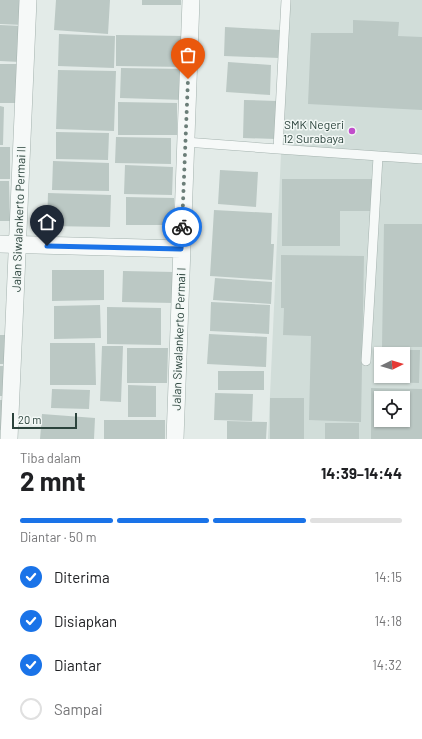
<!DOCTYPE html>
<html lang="id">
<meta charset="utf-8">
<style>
:root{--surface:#fff;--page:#f6f6f6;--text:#202124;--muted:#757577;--line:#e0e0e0;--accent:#1a73e8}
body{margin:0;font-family:Barlow,sans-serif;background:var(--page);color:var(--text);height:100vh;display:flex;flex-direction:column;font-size:15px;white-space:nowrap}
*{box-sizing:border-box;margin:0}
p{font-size:13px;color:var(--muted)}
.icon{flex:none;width:22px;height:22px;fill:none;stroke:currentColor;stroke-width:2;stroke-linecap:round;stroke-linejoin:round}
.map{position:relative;height:439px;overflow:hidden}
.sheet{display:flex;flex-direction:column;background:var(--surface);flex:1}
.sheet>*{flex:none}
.needle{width:26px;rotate:85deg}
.fabs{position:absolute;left:374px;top:347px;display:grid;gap:8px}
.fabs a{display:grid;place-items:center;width:36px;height:36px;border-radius:0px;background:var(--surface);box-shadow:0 1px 3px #0004;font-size:20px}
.scale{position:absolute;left:12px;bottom:10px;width:65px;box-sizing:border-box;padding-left:4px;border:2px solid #2b433c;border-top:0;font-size:11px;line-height:14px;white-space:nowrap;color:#2b433c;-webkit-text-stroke:3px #f3f8f6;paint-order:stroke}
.pin{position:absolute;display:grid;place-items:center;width:34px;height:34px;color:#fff;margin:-41px -17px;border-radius:50% 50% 50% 0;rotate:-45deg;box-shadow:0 0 4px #0007}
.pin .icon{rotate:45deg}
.courier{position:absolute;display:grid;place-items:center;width:40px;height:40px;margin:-20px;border:3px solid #1a73e8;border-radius:50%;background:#fff;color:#222;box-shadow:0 1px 5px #0007}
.overview em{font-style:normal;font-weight:700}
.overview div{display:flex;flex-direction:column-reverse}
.overview{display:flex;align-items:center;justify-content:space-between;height:68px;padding:0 20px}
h1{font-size:26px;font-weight:700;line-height:30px}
.bar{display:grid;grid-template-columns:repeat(4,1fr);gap:6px 4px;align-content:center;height:48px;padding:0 20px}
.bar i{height:5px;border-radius:3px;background:var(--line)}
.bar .current{background:var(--accent)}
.bar p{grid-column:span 4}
ol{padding:0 20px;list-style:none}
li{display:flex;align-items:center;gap:12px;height:44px}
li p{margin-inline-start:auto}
li .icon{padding:4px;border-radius:50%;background:var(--accent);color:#fff;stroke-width:4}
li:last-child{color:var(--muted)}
li i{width:22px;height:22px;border:2px solid var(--line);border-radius:50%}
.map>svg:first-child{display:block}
</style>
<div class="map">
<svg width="422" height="439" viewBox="0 0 422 439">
<rect width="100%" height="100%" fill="#e3ebe8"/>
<!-- built -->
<path fill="#d1ddd9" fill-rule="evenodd" d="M 288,0 L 422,0 L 422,439 L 268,439 ZM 381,354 L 403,354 L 403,376 L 381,376 ZM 381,398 L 403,398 L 403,420 L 381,420 Z"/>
<!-- building -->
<path fill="#bbc8c4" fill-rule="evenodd" d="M 0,0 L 23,0 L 23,25 L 0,24 Z
M 56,0 L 110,0 L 108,34 L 54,30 Z
M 142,0 L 181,0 L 181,5 L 142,5 Z
M 353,20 L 399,22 L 398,36 L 422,37 L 422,110 L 308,104 L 311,33 L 353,33 Z
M 0,25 L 21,26 L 20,62 L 0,61 Z
M 225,27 L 280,30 L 279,58 L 224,56 Z
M 59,34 L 115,36 L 114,68 L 58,66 Z
M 116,35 L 186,36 L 186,67 L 116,66 Z
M 228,62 L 271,65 L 270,95 L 226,92 Z
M 0,64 L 18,64 L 17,103 L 0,103 Z
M 121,68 L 185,69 L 184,100 L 120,98 Z
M 58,70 L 116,71 L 114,131 L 56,129 Z
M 244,100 L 277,101 L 276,139 L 243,138 Z
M 118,102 L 177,103 L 177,135 L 118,135 Z
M 0,106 L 4,107 L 3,145 L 0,145 Z
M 56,132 L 109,133 L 108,160 L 56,159 Z
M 116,137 L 171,138 L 171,164 L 115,163 Z
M 0,147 L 10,147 L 10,179 L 0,179 Z
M 53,161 L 109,163 L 109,191 L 52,190 Z
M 125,165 L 173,167 L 172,195 L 124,194 Z
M 220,170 L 258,172 L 256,207 L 218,204 Z
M 282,179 L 374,179 L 374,211 L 340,211 L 340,246 L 282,246 Z
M 0,181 L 9,181 L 10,221 L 0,221 Z
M 48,193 L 111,195 L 110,227 L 47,226 Z
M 126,197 L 174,198 L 174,225 L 126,225 Z
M 214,210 L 272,213 L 271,244 L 274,244 L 272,280 L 210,276 Z
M 384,224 L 422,224 L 422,347 L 382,347 Z
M 281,255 L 364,256 L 361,422 L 309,420 L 311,336 L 283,335 L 284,308 L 281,308 Z
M 52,270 L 104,270 L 104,300 L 52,301 Z
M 123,271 L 175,272 L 174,303 L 122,302 Z
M 215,278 L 272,282 L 271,304 L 213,300 Z
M 211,302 L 270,305 L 269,334 L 210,331 Z
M 100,305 L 101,338 L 54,339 L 54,306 Z
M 107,307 L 161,308 L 161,345 L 107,344 Z
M 209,334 L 267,337 L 266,367 L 207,364 Z
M 0,335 L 5,335 L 4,364 L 0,364 Z
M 50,343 L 95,343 L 96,385 L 50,385 Z
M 102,346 L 123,346 L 121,402 L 100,401 Z
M 127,348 L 168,348 L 167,383 L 127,383 Z
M 383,350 L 420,350 L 419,383 L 382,382 L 382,376 L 403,376 L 403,354 L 383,354 Z
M 0,366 L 3,366 L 4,396 L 0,396 Z
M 218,371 L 264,371 L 264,390 L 218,390 Z
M 128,385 L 156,386 L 156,417 L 128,417 Z
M 371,388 L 422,389 L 422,439 L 371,439 ZM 381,398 L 403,398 L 403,420 L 381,420 Z
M 52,389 L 90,390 L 89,409 L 51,408 Z
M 215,393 L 253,394 L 252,421 L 214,420 Z
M 270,398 L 304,398 L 304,439 L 270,439 Z
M 0,400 L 8,400 L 8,430 L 0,430 Z
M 42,414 L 95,418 L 94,439 L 40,439 Z
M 104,420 L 165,420 L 165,439 L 104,439 Z
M 227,421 L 267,422 L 266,439 L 227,439 Z
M 325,423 L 359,423 L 359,439 L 325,439 Z"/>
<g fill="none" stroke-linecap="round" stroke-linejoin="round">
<!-- service casing -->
<g stroke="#a4b2ae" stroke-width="10">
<path id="service" d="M 286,0 L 278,149 L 422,159
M 185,142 L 278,149
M 366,361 L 378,157"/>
</g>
<!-- minor casing -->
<g stroke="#a4b2ae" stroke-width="18">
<path id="minor" d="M 0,244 L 181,249
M 9,439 L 28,0
M 175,439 L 191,0"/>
</g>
<!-- service -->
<use href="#service" stroke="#f6f9f8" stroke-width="9"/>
<!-- minor -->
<use href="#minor" stroke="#f6f9f8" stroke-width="17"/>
</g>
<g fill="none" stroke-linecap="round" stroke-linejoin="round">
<!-- done -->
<path stroke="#6b7e78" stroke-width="4" stroke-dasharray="0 7.2" d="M 182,227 L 188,79"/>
<!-- route -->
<path stroke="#1a73e8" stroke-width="5" d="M 47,246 L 181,249 L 182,227"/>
</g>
<!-- markers -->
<circle fill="#c14dcb" stroke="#f3f8f6" stroke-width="1.5" cx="352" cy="131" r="4"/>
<g text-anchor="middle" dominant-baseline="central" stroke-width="3" stroke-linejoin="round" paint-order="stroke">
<!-- poi labels -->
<g font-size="12" fill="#2b433c" stroke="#f3f8f6" text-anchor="end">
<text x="344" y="124">SMK Negeri<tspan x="344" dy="14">12 Surabaya</tspan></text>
</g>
<!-- street labels -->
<g font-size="12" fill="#2b433c" stroke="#f3f8f6">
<text transform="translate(18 219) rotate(-88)">Jalan Siwalankerto Permai II</text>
<text transform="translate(178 339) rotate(-88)">Jalan Siwalankerto Permai I</text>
</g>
</g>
</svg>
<div class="fabs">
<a><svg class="needle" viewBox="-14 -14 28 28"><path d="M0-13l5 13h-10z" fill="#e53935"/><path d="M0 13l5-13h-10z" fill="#757577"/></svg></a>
<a><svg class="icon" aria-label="locate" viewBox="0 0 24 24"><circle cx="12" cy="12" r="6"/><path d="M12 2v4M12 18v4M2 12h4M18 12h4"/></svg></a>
</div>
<div class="scale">20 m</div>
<div class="pin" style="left:188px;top:79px;background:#ea580c"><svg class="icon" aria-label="bag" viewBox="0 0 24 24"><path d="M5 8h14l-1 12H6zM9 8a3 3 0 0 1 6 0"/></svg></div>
<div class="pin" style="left:47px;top:246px;background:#1f2937"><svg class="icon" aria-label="home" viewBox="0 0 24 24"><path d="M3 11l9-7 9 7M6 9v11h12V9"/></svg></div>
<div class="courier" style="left:182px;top:227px"><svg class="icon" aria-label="bike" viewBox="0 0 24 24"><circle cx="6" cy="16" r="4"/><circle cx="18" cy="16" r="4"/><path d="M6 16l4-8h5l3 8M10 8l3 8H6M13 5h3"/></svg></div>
</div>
<section class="sheet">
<div class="overview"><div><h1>2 mnt</h1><p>Tiba dalam</p></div><em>14:39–14:44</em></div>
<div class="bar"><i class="current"></i><i class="current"></i><i class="current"></i><i></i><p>Diantar · 50 m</p></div>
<ol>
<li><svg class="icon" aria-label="check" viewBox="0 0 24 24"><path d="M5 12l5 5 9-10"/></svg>Diterima<p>14:15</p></li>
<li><svg class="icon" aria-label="check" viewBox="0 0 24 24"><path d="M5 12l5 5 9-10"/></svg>Disiapkan<p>14:18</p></li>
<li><svg class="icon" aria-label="check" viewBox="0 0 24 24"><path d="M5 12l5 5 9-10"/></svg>Diantar<p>14:32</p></li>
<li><i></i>Sampai</li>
</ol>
</section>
